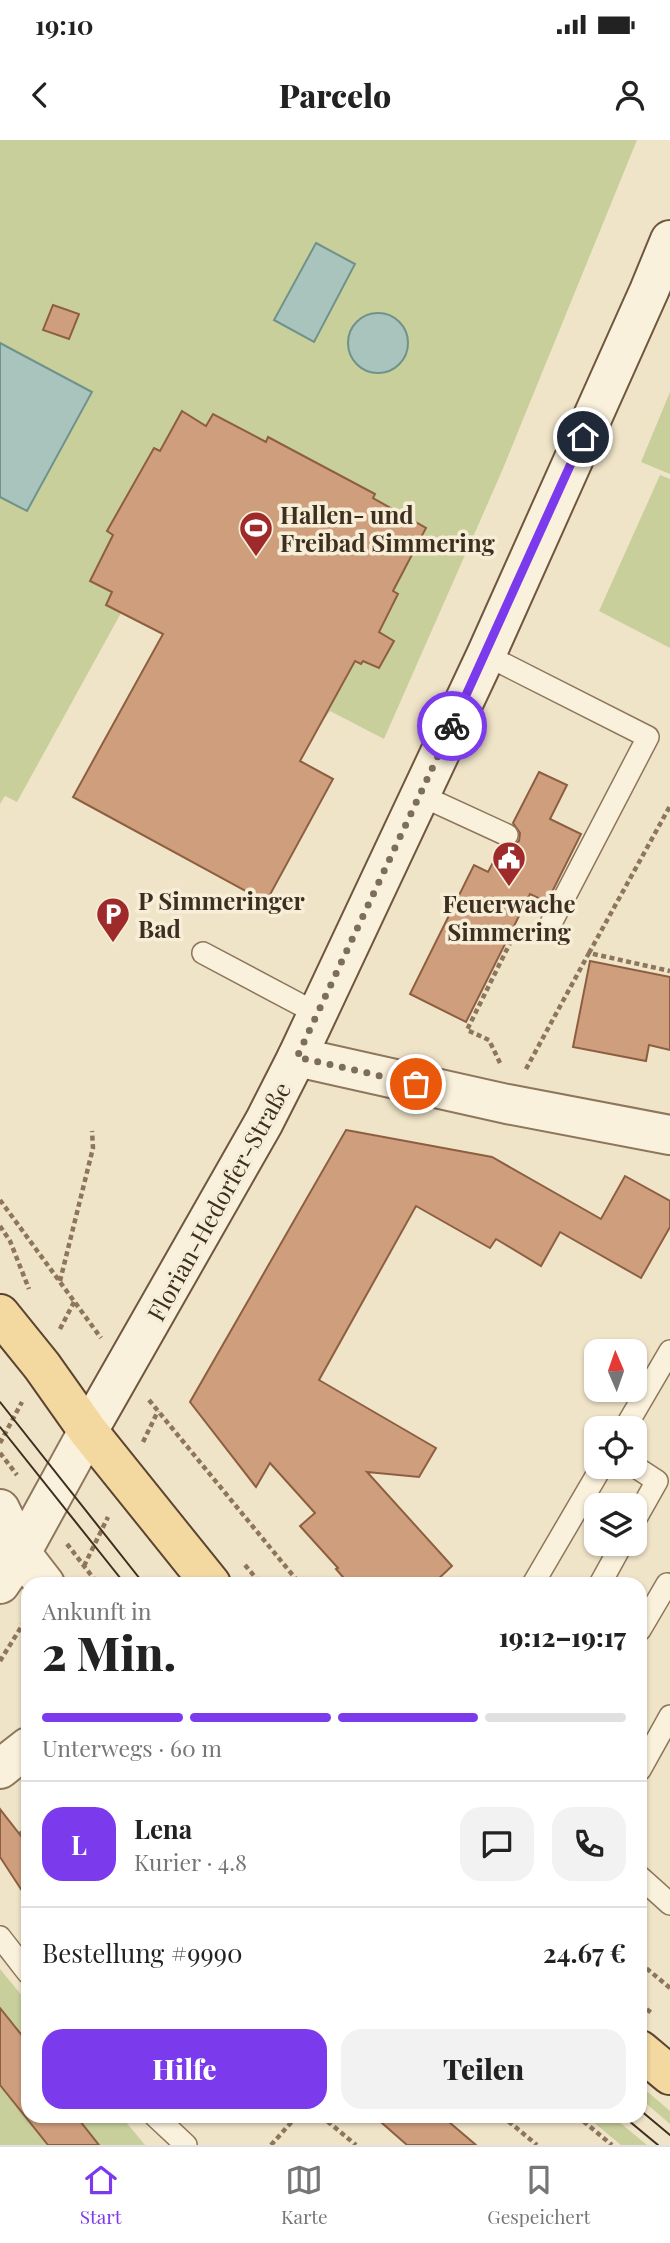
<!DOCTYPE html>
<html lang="de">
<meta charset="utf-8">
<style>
:root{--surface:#fff;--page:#f2f2f2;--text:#222;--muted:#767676;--line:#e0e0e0;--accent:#7c3aed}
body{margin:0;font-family:"Playfair Display",serif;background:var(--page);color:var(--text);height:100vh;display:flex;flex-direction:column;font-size:26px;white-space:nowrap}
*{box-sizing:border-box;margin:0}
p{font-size:23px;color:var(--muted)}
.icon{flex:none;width:38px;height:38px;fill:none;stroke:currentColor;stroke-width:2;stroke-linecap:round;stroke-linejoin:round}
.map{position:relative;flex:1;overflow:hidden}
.sheet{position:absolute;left:21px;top:1437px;width:626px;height:546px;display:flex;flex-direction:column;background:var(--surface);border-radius:21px;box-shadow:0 2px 5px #0004}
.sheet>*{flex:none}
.needle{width:46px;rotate:358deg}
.buttons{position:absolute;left:584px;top:1199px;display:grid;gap:14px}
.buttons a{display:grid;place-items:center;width:63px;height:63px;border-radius:14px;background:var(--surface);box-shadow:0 2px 5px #0004;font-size:35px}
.pin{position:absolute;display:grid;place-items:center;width:60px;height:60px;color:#fff;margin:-30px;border:4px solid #fff;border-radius:50%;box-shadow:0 2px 7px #0007}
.courier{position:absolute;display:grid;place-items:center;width:70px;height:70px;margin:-35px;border:5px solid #7c3aed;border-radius:50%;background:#fff;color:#222;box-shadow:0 2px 9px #0007}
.headline em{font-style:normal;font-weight:800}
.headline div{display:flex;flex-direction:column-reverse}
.headline{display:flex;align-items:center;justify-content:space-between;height:119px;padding:0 21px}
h1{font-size:46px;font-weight:800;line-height:52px}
.bar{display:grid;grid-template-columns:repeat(4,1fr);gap:10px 7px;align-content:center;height:84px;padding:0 21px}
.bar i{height:9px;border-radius:5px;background:var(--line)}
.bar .selected{background:var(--accent)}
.bar p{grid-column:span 4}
.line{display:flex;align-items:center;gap:18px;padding:0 21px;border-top:2px solid var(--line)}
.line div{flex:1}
.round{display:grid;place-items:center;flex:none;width:74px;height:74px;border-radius:21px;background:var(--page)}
.button{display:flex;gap:14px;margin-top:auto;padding:14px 21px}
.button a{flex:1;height:80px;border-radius:21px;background:var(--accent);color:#fff;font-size:28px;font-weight:800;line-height:80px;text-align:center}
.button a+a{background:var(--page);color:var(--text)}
.status{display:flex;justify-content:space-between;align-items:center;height:49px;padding:0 35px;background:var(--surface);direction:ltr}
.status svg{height:19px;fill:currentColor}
header{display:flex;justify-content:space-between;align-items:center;height:91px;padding:0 21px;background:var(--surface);font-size:32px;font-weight:800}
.tabs{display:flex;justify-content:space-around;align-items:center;height:98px;border-top:2px solid var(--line);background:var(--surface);font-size:19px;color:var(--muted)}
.tabs a{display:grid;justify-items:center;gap:4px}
.tabs .selected{color:var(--accent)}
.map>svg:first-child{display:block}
</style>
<div class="status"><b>19:10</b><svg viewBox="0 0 49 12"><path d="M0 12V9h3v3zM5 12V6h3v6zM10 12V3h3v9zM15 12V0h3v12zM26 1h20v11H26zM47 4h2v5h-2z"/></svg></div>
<header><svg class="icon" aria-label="back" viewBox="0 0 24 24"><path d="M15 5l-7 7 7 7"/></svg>Parcelo<svg class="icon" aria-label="person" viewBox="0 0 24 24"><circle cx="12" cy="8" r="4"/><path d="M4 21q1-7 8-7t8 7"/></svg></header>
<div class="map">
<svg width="670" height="2005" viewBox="0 0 670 2005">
<rect width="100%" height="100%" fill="#f0e4c8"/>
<!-- green -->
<path fill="#c9cf9b" d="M 0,0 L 637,0 L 502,331 L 384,599 L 330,571 L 324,579 L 121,473 L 17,662 L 5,656 L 0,664 Z
M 670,252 L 670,334 L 641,322 Z
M 660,335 L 670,339 L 670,508 L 599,471 Z
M 0,1829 L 28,1863 L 28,1976 L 121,1976 L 145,2005 L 0,2005 Z
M 641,1946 L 670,1971 L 670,1984 L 641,1959 Z
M 586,1976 L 612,1976 L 647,2005 L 621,2005 Z"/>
<!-- water -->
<path fill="#a9c4bc" stroke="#6f938a" stroke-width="2" d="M 316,103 L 355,124 L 314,202 L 274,180 Z
M348 203a30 30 0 1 1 60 0a30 30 0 1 1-60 0Z
M 0,203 L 92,252 L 27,371 L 0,357 Z"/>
<!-- building -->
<path fill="#cf9f7d" stroke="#8d5f41" stroke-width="2" d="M 53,165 L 79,174 L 69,199 L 43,190 Z
M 182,271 L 206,286 L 213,274 L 266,302 L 268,297 L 375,354 L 373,358 L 426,388 L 393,451 L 398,454 L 379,492 L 394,501 L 379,528 L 363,521 L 361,524 L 355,521 L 300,621 L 333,639 L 266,762 L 73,657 L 163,494 L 106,465 L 112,452 L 90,441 L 113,395 L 107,391 L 154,308 L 160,311 Z
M 539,632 L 567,645 L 550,679 L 581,694 L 547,762 L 530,754 L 466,882 L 410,854 L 474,725 L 488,732 L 501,707 L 509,708 L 519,701 L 520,693 L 513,683 Z
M 590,821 L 670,837 L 670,910 L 649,905 L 646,921 L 573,907 Z
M 346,990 L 492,1017 L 601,1079 L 625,1036 L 670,1061 L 670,1087 L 641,1138 L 560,1092 L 541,1126 L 496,1099 L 490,1108 L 416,1066 L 319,1240 L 436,1308 L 419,1337 L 367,1332 L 452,1426 L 433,1444 L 349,1444 L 336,1429 L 338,1428 L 300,1386 L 315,1373 L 270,1323 L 256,1347 L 190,1262 Z
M 0,1669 L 28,1705 L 28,1760 L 0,1717 Z
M 0,1868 L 28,1903 L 28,1976 L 76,1976 L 99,2005 L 48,2005 L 0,1945 Z
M 374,1976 L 442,1976 L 476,2005 L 407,2005 Z"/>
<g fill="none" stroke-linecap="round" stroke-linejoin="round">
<!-- service casing -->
<g stroke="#8d765c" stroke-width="24">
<path id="service" d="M 486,515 L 648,597 L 548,789
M 420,655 L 507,695
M 203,813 L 316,873
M 625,1288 L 670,1211
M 634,1326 L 657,1341 L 635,1380
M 533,1444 L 602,1326
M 600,1444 L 622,1404
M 640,1490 L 667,1444 L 670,1446
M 640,1630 L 670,1576
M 640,1737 L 670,1764
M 0,1797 L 28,1833
M 155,1976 L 186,2005"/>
</g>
<!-- minor casing -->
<g stroke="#8d765c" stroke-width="42">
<path id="minor" d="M 297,917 L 507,964 L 670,995
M 0,1369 L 21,1413 L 45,1444
M 0,1444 L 21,1413 L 88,1291
M 0,1629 L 28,1607"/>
</g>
<!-- secondary casing -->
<g stroke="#6f573f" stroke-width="42">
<path id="secondary" d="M 88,1291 L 264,982 L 297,917 L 486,515 L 649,151 L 670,100"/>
</g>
<!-- primary casing -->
<g stroke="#5b4430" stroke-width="42">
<path id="primary" d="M 0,1174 L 42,1226 L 88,1291 L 211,1444
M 640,1910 L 670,1935"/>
</g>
<!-- path -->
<path stroke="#8d765c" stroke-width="4.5" stroke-dasharray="5 3.5" stroke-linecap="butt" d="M 589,813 L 670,666
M 500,923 L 489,900 L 467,890 L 513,797
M 526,929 L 589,813 L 670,831
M 0,1060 L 101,1198
M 0,1086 L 10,1101 L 29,1149
M 60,1141 L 93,1008 L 92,991
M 60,1189 L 74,1162
M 149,1260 L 300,1444
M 143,1302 L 158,1271
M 0,1303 L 22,1262
M 0,1313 L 17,1335
M 67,1404 L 98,1444
M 245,1425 L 261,1444
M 84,1426 L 108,1377
M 0,1521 L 28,1476
M 20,1694 L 28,1688
M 640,1823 L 670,1848
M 640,1864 L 653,1874
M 321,1976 L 356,2005
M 502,1976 L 537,2005
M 577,1976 L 612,2005
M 271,2005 L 297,1976"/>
<!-- service -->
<use href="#service" stroke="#faf1dc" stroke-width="21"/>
<!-- minor -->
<use href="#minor" stroke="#faf1dc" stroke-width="38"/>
<!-- secondary -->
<use href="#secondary" stroke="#faf1dc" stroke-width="38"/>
<!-- primary -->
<use href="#primary" stroke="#f3d9a0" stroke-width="38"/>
<!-- tram -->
<path stroke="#3d2e20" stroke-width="2" d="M 0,1262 L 144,1444
M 0,1287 L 125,1444
M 640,1970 L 670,1995
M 623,1976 L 658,2005"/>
</g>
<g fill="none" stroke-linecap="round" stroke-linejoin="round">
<!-- done -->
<path stroke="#7c6e5b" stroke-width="7" stroke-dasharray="0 12.6" d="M 416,944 L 297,917 L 452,586"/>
<!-- route -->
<path stroke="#7c3aed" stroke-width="9" d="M 452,586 L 583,297"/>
</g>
<!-- icons -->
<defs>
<g id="stadium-pin" transform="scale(1.75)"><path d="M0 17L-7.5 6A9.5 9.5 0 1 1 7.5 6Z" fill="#9e2a2b" stroke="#f7eed8"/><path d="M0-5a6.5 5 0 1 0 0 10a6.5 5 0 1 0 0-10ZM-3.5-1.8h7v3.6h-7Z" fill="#fff"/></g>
<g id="civic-pin" transform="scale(1.75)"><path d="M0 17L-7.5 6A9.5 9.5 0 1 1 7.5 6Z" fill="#9e2a2b" stroke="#f7eed8"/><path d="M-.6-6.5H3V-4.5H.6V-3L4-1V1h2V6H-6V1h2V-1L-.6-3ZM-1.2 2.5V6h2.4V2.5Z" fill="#fff"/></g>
<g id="parking-pin" transform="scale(1.75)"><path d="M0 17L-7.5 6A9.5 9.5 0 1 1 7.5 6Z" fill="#9e2a2b" stroke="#f7eed8"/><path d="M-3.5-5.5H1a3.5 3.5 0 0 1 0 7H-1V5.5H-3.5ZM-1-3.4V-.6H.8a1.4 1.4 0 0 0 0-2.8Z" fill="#fff"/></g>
</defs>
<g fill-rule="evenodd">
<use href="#stadium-pin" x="256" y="388"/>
<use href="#civic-pin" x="509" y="718"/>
<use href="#parking-pin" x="113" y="774"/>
</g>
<g text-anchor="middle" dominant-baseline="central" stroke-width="7" stroke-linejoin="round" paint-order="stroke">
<!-- poi labels -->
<g font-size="24" font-weight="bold" fill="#3d2e20" stroke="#f7eed8" text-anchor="start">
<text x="280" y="374">Hallen- und<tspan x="280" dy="28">Freibad Simmering</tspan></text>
<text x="138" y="760">P Simmeringer<tspan x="138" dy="28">Bad</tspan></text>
<text x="509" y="763" text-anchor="middle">Feuerwache<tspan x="509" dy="28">Simmering</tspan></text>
</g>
<!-- street labels -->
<g font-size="24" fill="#3d2e20" stroke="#f7eed8">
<text transform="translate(218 1061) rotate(-61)">Florian-Hedorfer-Straße</text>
</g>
</g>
</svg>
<div class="buttons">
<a><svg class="needle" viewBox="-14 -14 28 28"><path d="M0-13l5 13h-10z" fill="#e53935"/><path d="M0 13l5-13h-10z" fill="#767676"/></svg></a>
<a><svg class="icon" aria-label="locate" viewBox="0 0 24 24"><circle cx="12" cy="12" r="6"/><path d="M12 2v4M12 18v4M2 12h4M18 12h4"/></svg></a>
<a><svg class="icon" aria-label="layers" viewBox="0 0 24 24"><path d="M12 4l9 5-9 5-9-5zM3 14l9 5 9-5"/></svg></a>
</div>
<div class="pin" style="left:416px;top:944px;background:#ea580c"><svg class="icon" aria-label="bag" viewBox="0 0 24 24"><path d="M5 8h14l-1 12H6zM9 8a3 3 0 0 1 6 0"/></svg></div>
<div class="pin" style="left:583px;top:297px;background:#1f2937"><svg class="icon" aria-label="home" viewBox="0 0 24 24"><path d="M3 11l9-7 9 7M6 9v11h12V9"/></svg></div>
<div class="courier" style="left:452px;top:586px"><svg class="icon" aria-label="bike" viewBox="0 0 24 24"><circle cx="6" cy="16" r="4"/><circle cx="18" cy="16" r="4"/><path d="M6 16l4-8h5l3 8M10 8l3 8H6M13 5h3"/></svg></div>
<section class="sheet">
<div class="headline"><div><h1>2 Min.</h1><p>Ankunft in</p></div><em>19:12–19:17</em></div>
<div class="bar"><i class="selected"></i><i class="selected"></i><i class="selected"></i><i></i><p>Unterwegs · 60 m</p></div>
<div class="line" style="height:126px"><b class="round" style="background:var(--accent);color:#fff">L</b><div><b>Lena</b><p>Kurier · 4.8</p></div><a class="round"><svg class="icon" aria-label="chat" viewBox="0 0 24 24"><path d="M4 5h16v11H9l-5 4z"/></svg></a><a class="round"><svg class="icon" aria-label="phone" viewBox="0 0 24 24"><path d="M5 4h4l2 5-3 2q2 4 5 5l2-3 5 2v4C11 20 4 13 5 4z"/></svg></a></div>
<div class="line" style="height:91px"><div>Bestellung #9990</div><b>24.67 €</b></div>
<div class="button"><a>Hilfe</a><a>Teilen</a></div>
</section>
</div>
<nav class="tabs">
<a class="selected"><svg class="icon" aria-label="home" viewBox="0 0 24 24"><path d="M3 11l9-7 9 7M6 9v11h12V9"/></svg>Start</a>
<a><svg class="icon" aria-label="map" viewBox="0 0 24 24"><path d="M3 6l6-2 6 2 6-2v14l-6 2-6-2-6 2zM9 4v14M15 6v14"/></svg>Karte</a>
<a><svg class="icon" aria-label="saved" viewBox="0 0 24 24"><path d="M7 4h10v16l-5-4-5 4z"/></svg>Gespeichert</a>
</nav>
